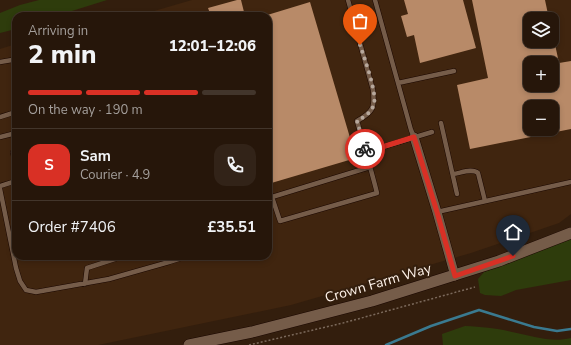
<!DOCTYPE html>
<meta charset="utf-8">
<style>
:root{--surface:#26160a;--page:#322318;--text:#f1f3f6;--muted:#a49f9c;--line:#42352b;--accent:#d93025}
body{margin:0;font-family:"Nunito Sans",sans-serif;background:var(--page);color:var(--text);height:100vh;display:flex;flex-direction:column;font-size:15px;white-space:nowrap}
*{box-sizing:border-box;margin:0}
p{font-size:13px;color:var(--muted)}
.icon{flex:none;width:22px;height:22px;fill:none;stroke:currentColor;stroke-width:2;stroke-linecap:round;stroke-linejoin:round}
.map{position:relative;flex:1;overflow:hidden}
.panel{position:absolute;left:12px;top:12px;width:260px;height:248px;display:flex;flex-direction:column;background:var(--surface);border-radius:12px;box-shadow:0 2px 6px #0003,0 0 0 1px var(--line)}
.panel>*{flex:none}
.fabs{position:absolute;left:523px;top:12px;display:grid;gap:8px}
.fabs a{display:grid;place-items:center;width:36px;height:36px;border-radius:8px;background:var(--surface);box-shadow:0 2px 6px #0003,0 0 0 1px var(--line);font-size:20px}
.pin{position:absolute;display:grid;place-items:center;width:34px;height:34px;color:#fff;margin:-41px -17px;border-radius:50% 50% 50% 0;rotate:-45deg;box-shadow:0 0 4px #0007}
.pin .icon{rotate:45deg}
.courier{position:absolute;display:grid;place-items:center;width:40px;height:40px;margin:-20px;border:3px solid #d93025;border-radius:50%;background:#fff;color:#222;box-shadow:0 1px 5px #0007}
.summary em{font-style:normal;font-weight:800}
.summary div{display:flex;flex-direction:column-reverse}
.summary{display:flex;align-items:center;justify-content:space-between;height:68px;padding:0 16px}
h1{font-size:26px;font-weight:800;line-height:30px}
.bar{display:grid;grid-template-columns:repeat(4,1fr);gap:6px 4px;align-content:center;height:48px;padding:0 16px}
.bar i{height:5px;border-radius:3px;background:var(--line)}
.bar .current{background:var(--accent)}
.bar p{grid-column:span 4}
.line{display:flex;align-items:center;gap:10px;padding:0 16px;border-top:1px solid var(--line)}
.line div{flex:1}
.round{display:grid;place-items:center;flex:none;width:42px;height:42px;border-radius:12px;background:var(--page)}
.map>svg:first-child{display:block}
</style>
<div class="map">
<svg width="571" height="345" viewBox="0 0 571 345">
<rect width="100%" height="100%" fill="#331e0d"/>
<!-- built -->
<path fill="#40250f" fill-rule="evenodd" d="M 192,0 L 571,0 L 571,214 L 559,223 L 471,253 L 291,305 L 98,345 L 0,345 L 0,49 L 16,44 L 16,256 L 268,256 L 268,16 L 137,16 ZM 530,19 L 552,19 L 552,41 L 530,41 ZM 530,63 L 552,63 L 552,85 L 530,85 ZM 530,107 L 552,107 L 552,129 L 530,129 Z"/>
<!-- green -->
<path fill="#2e3c0c" d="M 39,0 L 107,0 L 56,16 L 16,16 L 16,29 L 0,33 L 0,13 L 20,5 Z
M 571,239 L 571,280 L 516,290 L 501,296 L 485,295 L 480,293 L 478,279 L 484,272 Z
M 465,326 C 482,327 497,328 512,332 C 533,336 551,343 571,338 L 571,345 L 443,345 L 442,334 Z"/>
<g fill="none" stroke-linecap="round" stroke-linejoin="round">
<!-- stream -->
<path stroke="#3a7a90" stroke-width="2.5" d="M 386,345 L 431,326 L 479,310 L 534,327 L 557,331 L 571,329"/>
</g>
<!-- building -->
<path fill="#b88a68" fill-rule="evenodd" d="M 237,0 L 241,0 L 245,16 L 211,16 L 208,8 Z
M 404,0 L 463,0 L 476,48 L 420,63 L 414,35 L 407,37 L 401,16 L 408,14 Z
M 472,0 L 545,0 L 549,19 L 530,19 L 530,41 L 552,41 L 553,35 L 559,63 L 571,61 L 571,129 L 470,149 L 457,85 L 488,78 ZM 530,63 L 552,63 L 552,85 L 530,85 ZM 530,107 L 552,107 L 552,129 L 530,129 Z
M 310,2 L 356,158 L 268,184 L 268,16 L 264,16 Z"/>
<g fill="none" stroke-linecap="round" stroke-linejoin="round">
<!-- service casing -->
<g stroke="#1a0700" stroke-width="5.5">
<path id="service" d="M 348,0 L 373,90 C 375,108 373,112 357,121 C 364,145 371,169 377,193 L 280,221 L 272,197 L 370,167
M 375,0 L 411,130 L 414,137
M 0,62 L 12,60 L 16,64
M 398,83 L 454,71
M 0,117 L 16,112
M 441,123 L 457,194
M 0,137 L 16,133
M 16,149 L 13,152 L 16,169
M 366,152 L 432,132
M 453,174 C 461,173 472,168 478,173 L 485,201
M 0,186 L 16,181
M 0,189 L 16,268 L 20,281 L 26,290 L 36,292 L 109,279 L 169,262 L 167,256
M 437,212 L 571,182
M 169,262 L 188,256
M 85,284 L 87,268 L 124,256"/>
</g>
<!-- minor casing -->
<g stroke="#1a0700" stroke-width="10">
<path id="minor" d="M 414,137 L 437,212 L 455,276"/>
</g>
<!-- tertiary casing -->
<g stroke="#1a0700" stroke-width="12">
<path id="tertiary" d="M 189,345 L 252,332 L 372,301 L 499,261 L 571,233"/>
</g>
<!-- path -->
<path stroke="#7b695b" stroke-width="1.5" stroke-dasharray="2 2" stroke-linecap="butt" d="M 249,345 L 343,323 L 475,287"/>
<!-- service -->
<use href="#service" stroke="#755c49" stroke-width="4.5"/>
<!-- minor -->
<use href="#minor" stroke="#755c49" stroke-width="9"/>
<!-- tertiary -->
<use href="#tertiary" stroke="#755c49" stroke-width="11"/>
</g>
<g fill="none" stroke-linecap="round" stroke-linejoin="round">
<!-- done -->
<path stroke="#b7a89c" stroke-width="4" stroke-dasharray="0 7.2" d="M 360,45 C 364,57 377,92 374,104 C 372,112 364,117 357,121 L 365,149"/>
<!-- route -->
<path stroke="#d93025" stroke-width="5" d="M 365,149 L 366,152 L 414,137 L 437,212 L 455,276 L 513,256"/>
</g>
<g text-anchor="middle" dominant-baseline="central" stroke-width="4" stroke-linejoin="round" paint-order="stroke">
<!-- street labels -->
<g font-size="14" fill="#fef2e9" stroke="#331e0d">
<text transform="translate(378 283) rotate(-16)">Crown Farm Way</text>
</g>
</g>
</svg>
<div class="fabs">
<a><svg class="icon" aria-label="layers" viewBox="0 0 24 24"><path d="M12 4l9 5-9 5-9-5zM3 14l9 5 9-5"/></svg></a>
<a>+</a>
<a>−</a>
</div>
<div class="pin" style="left:360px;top:45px;background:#ea580c"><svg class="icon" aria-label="bag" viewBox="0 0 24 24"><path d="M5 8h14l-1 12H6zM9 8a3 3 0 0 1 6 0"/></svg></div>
<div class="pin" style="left:513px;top:256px;background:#1f2937"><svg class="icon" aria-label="home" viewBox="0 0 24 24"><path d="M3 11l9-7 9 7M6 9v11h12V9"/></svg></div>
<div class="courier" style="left:365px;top:149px"><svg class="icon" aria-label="bike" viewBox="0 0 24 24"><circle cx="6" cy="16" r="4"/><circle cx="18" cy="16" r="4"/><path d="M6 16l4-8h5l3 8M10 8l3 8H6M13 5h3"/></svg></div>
<section class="panel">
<div class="summary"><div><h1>2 min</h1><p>Arriving in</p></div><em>12:01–12:06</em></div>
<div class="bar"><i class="current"></i><i class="current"></i><i class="current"></i><i></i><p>On the way · 190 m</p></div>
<div class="line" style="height:72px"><b class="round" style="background:var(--accent);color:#fff">S</b><div><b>Sam</b><p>Courier · 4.9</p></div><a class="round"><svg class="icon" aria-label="phone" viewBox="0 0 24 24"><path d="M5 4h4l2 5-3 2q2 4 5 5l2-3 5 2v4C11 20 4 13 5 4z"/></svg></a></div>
<div class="line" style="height:52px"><div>Order #7406</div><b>£35.51</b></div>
</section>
</div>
